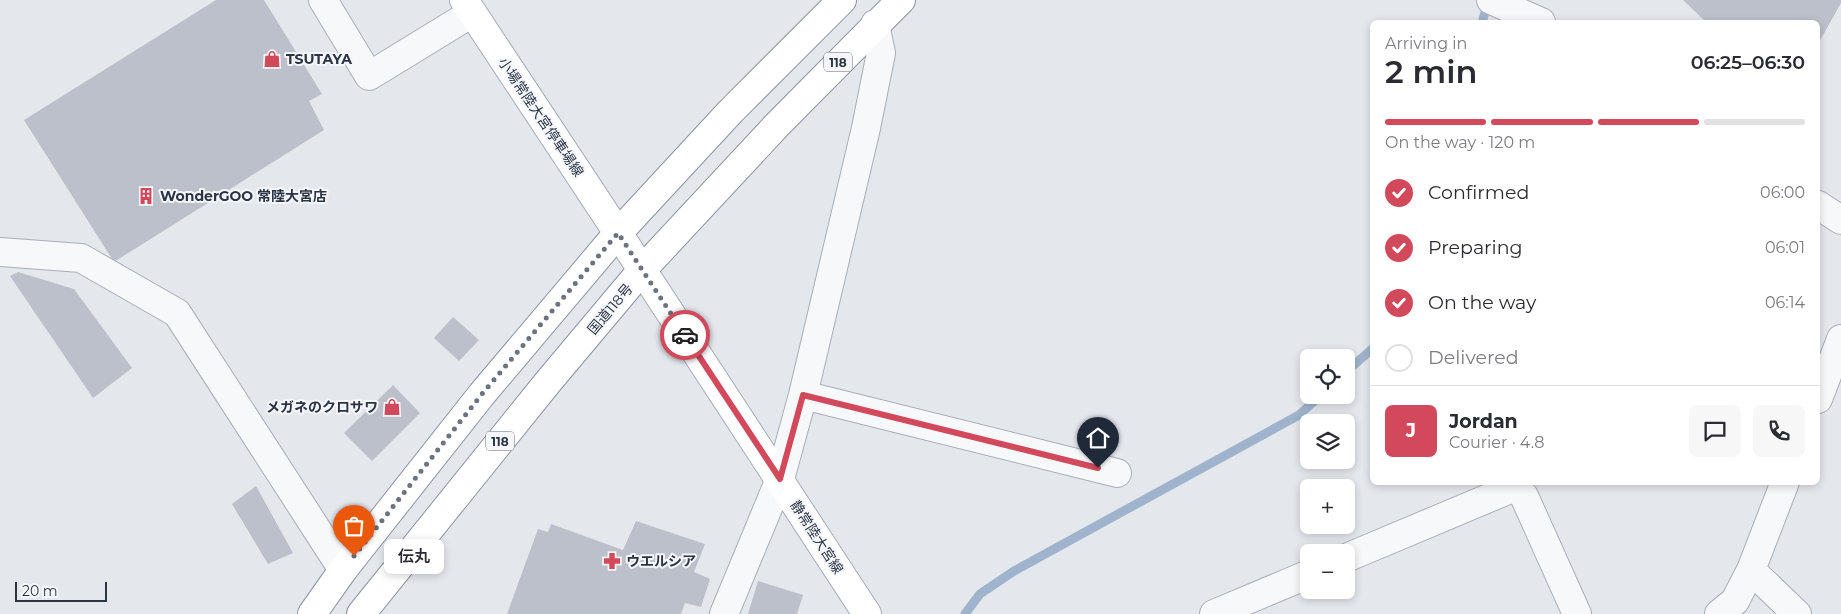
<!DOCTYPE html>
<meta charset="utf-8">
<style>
:root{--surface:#fff;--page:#f7f7f7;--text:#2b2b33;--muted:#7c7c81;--line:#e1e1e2;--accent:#d1495b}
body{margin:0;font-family:Montserrat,"Noto Sans JP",sans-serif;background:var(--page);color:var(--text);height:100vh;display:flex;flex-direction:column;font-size:19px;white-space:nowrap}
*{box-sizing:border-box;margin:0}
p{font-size:16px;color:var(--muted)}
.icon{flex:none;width:28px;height:28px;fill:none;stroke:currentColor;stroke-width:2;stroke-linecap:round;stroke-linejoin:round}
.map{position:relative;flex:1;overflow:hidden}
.drawer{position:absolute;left:1370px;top:20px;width:450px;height:465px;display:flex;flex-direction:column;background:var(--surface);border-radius:8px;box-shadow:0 2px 8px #0003}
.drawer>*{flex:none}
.fabs{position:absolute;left:1300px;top:349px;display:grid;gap:10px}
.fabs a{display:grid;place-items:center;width:55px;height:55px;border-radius:8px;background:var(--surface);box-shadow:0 2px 8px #0003;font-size:25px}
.scale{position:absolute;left:15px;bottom:12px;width:92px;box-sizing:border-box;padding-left:5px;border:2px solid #2b3445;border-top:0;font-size:14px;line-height:18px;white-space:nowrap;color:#2b3445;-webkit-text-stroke:4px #f4f6f9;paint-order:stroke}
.pin{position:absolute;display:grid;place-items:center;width:42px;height:42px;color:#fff;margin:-51px -21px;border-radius:50% 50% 50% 0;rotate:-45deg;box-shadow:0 0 5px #0007}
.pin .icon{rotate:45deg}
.courier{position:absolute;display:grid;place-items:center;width:50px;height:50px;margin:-25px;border:4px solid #d1495b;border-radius:50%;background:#fff;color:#222;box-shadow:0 1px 6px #0007}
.bubble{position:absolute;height:35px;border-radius:8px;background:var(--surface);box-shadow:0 2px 8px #0003;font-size:16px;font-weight:600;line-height:35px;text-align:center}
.head em{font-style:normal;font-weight:600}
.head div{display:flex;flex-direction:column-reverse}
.head{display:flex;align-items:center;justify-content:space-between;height:85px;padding:0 15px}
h1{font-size:32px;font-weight:600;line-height:38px}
.bar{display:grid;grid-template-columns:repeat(4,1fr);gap:8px 5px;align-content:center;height:60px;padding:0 15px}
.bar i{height:6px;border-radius:4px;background:var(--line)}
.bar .current{background:var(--accent)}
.bar p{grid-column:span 4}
.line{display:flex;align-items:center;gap:12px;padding:0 15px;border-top:1px solid var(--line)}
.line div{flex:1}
.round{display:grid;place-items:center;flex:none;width:52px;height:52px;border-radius:8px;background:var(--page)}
ol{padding:0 15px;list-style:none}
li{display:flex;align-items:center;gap:15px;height:55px}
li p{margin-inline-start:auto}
li .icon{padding:5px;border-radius:50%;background:var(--accent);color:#fff;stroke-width:4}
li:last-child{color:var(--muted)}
li i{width:28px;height:28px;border:2px solid var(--line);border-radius:50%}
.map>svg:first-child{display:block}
</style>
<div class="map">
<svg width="1841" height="614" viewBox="0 0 1841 614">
<rect width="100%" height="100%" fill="#e4e7ec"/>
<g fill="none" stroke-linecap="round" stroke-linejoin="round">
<!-- stream -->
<path stroke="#9fb4cc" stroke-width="9" d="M 1483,22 L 1483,19 L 1488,3
M 1346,372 L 1372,349
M 965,614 L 980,594 L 1014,571 L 1299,415 L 1321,395"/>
</g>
<!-- building -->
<path fill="#bbc0ca" d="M 216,0 L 264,0 L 322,94 L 309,101 L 324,130 L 114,262 L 24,120 Z
M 1683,0 L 1841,0 L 1841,3 L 1818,44 L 1818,22 L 1706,22 Z
M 18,272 L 74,289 L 132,368 L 93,398 L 10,276 Z
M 453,317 L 479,340 L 459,361 L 434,338 Z
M 393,385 L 420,413 L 372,461 L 344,433 Z
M 256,486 L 293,553 L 268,564 L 232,504 Z
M 636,521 L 705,544 L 694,572 L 710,579 L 701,607 L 685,603 L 681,614 L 507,614 L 538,529 L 548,532 L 551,524 L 623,550 Z
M 758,581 L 803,595 L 797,614 L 748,614 Z"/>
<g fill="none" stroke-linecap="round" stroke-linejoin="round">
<!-- minor casing -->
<g stroke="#a9aeb7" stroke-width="30">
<path id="minor" d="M 323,0 L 369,76 L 472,13
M 1491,0 L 1541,22
M 1818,205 L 1841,220
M 0,252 L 81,258 L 177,313 L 343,570
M 803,395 L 1117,473
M 1818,399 L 1841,339
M 1346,558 L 1515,487 L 1524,496 L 1577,614
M 1751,570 L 1797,614
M 724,614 L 780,479 L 803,395 L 866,128 L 881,53 L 875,24
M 1214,614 L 1309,574
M 1719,614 L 1735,601 L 1751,570 L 1785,482"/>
</g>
<!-- major casing -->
<g stroke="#a3abb8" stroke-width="30">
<path id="major" d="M 464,0 L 618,233 L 867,614"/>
</g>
<!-- highway casing -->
<g stroke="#8b94a3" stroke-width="30">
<path id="highway" d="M 312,614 L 343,570 L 482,394 L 618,233 L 731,111 L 842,0
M 361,614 L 548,382 L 642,270 L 777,125 L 901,0"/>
</g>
<!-- minor -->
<use href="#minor" stroke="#f7f8fa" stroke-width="28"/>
<!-- major -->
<use href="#major" stroke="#fff" stroke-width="28"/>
<!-- highway -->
<use href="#highway" stroke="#fff" stroke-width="28"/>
</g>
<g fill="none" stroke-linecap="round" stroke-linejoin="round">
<!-- done -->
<path stroke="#6c737f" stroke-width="5" stroke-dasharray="0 9" d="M 354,556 L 482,394 L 618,233 L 685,335"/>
<!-- route -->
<path stroke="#d1495b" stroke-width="6" d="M 685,335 L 780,479 L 803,395 L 1098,468"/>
</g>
<!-- icons -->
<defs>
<g id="shop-bare" transform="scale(1.35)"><path d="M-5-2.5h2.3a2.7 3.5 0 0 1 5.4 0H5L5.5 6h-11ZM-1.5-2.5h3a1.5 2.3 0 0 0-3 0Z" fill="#d1495b" stroke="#f4f6f9" stroke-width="2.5" paint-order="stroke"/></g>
<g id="building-bare" transform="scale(1.35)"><path d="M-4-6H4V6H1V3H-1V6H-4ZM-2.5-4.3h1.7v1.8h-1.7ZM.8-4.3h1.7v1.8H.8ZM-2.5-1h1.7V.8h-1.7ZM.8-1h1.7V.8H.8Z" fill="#d1495b" stroke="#f4f6f9" stroke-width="2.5" paint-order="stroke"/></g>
<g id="pharmacy-bare" transform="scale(1.35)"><path d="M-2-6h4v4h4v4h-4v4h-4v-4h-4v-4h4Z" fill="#d1495b" stroke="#f4f6f9" stroke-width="2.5" paint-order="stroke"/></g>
</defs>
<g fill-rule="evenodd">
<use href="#shop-bare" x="272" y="59"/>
<use href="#building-bare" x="146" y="196"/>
<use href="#shop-bare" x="392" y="407"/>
<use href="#pharmacy-bare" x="612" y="561"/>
</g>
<g text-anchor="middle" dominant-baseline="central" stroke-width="4" stroke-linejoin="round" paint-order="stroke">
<!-- shield labels -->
<g fill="#f4f6f9" stroke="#676e7b" stroke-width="1">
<rect x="824" y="52.5" width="28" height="19" rx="4"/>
<rect x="486" y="431.5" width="28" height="19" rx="4"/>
</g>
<g font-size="12" font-weight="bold" fill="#2b3445">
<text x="838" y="62">118</text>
<text x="500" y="441">118</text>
</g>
<!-- poi labels -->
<g font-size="14" font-weight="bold" fill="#2b3445" stroke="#f4f6f9" text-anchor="start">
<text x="286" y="59">TSUTAYA</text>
<text x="160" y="196">WonderGOO 常陸大宮店</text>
<text x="378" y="407" text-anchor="end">メガネのクロサワ</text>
<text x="626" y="561">ウエルシア</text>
</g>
<!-- street labels -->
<g font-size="14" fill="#2b3445" stroke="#f4f6f9">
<text transform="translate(541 117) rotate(56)">小場常陸大宮停車場線</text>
<text transform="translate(610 309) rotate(-50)">国道118号</text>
<text transform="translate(817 537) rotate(57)">静常陸大宮線</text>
</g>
</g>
</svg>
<div class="fabs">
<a><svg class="icon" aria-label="locate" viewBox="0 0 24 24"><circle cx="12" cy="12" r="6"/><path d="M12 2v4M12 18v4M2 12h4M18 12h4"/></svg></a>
<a><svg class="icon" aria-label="layers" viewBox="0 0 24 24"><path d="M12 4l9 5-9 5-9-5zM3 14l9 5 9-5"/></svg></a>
<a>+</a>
<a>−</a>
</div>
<div class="scale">20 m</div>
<div class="pin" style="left:354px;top:556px;background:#ea580c"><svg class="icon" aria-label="bag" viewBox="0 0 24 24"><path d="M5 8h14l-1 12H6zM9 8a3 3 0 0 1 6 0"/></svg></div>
<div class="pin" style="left:1098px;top:468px;background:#1f2937"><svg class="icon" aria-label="home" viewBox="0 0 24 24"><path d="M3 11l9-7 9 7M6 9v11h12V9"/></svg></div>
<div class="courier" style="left:685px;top:335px"><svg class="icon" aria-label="car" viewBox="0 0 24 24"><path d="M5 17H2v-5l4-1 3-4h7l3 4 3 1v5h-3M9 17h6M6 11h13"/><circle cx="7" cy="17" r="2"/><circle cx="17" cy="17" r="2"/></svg></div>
<div class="bubble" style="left:384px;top:539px;width:60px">伝丸</div>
<section class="drawer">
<div class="head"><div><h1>2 min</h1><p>Arriving in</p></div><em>06:25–06:30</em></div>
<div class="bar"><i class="current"></i><i class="current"></i><i class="current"></i><i></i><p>On the way · 120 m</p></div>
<ol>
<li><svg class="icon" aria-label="check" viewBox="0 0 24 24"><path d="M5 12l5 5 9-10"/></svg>Confirmed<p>06:00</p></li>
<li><svg class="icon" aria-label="check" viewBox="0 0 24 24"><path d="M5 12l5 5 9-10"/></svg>Preparing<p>06:01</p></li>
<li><svg class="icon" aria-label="check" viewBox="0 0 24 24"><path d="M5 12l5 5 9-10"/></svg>On the way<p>06:14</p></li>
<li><i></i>Delivered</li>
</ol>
<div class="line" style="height:90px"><b class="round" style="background:var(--accent);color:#fff">J</b><div><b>Jordan</b><p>Courier · 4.8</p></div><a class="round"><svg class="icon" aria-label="chat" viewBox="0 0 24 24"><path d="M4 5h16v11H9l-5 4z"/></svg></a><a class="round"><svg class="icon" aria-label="phone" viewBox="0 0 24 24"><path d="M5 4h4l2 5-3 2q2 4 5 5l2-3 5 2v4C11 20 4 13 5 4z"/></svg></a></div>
</section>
</div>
